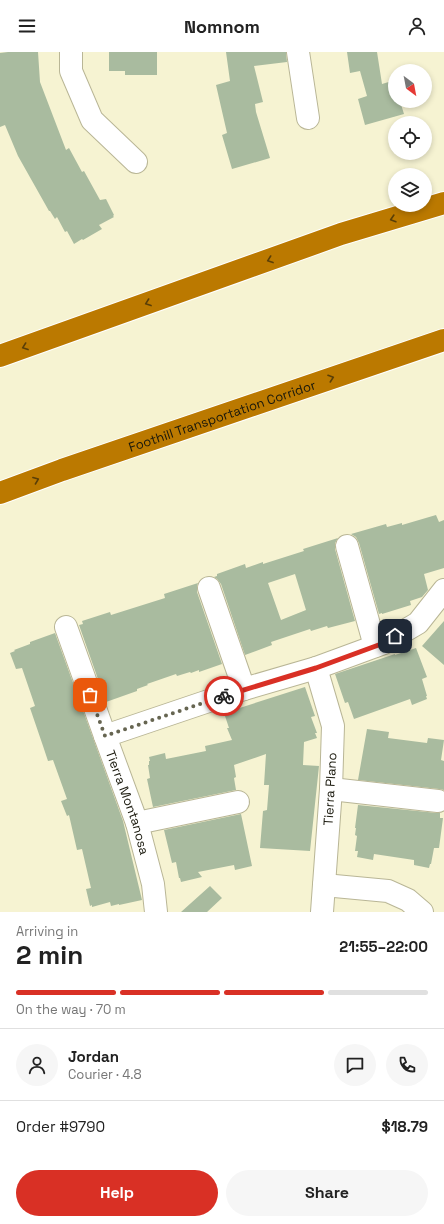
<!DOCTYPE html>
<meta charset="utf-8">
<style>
:root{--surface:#fff;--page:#f6f6f6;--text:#222;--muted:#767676;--line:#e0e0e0;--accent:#d93025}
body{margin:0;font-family:"Space Grotesk",sans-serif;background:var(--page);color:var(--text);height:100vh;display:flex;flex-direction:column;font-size:15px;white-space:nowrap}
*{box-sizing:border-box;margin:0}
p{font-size:13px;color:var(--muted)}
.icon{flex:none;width:22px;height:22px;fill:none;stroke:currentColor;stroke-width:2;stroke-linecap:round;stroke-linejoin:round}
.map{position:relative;height:860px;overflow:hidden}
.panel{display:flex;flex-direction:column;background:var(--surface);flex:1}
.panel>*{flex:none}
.needle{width:26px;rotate:148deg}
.fabs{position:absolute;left:388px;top:12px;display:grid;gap:8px}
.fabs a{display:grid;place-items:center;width:44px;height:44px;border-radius:50%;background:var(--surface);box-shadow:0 2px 6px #0003;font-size:20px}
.pin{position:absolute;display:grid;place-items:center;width:34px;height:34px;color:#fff;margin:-17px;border-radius:8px;box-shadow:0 2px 6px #0006}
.courier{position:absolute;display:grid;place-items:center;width:40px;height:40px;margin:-20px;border:3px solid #d93025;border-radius:50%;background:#fff;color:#222;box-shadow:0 1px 5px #0007}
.headline em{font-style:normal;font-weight:700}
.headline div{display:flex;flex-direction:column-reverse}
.headline{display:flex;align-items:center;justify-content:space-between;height:68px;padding:0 16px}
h1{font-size:26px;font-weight:700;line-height:30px}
.bar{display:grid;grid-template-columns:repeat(4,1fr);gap:6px 4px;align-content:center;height:48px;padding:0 16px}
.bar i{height:5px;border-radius:3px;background:var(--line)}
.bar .active{background:var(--accent)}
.bar p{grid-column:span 4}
.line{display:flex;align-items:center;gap:10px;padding:0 16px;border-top:1px solid var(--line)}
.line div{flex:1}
.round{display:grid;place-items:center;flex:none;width:42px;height:42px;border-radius:21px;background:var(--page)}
.button{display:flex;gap:8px;margin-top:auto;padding:8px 16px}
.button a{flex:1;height:46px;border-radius:24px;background:var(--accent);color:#fff;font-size:16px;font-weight:700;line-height:46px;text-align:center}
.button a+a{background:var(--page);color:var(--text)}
header{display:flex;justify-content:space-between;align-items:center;height:52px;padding:0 16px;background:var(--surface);font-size:18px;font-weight:700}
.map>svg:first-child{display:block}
</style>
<header><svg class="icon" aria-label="menu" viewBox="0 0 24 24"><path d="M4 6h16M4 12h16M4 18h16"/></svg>Nomnom<svg class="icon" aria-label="person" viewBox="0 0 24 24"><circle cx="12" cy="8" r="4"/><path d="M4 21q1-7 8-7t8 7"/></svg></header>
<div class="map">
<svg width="444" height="860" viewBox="0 0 444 860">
<rect width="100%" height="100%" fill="#f6f3d2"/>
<!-- building -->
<path fill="#a9bb9f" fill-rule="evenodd" d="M 8,0 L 38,0 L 40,30 L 66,98 L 69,96 L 82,120 L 84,119 L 100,148 L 106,147 L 114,163 L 113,164 L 114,165 L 99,173 L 102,177 L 83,188 L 82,187 L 74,192 L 67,179 L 65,180 L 57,165 L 55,167 L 50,159 L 49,159 L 18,104 L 5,73 L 0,75 L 0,1 Z
M 109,0 L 157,0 L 157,23 L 125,23 L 125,19 L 109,19 Z
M 226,0 L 286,0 L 287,10 L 254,14 L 263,50 L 255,52 L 256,60 L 270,106 L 232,117 L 222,83 L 227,81 L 216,33 L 230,29 Z
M 347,0 L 377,0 L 382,32 L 392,29 L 395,38 L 395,49 L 400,49 L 404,62 L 365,73 L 358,47 L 367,44 L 360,19 L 350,21 Z
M 436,463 L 439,470 L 444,468 L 444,516 L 424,522 L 428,538 L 422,545 L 410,549 L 411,553 L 382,562 L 382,561 L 379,562 L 359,491 L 356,485 L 351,482 L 386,472 L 387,475 L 402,471 L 402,473 Z
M 338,486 L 335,491 L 335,497 L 355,569 L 328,576 L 327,574 L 311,579 L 310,577 L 271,590 L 272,593 L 245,603 L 221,532 L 217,527 L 214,525 L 217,524 L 217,522 L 245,512 L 246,516 L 263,510 L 263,512 L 304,499 L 303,497 ZM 295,522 L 306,558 L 281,568 L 268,531 Z
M 198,531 L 197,534 L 197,540 L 222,612 L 199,620 L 199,618 L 191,621 L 190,620 L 177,624 L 176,622 L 147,632 L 148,633 L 137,637 L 137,639 L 106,650 L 79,573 L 83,572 L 82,569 L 110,560 L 111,563 L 165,546 L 164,542 Z
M 444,569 L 444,613 L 422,594 Z
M 55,581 L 123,769 L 142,848 L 119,853 L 119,852 L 111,854 L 110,850 L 92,855 L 92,853 L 90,854 L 86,837 L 91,836 L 82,797 L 77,798 L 69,763 L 67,764 L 61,749 L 67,747 L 53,708 L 48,709 L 43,694 L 30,656 L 35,654 L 22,616 L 16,617 L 10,601 L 15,599 L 14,598 L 30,592 L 30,590 Z
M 416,596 L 427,625 L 422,627 L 427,644 L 426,644 L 427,647 L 412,653 L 410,647 L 354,667 L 348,650 L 345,651 L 335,622 L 395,602 L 395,603 Z
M 305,635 L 315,664 L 311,665 L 317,681 L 315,681 L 317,686 L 304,690 L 303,713 L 319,714 L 310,799 L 260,796 L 263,759 L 267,758 L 269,733 L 264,733 L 266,702 L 234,713 L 236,725 L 234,726 L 236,738 L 153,755 L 147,727 L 150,726 L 148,713 L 149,713 L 149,709 L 150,709 L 149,705 L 165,701 L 166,707 L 206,699 L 205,694 L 232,688 L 227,676 L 229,676 L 224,661 Z
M 367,677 L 389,680 L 388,686 L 427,691 L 428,686 L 444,688 L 441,708 L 444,709 L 444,738 L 439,737 L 358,728 Z
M 358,753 L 437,761 L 440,761 L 440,766 L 443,766 L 439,796 L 434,796 L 431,812 L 430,812 L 429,816 L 414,813 L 414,808 L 374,802 L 373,808 L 357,805 L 358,799 L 355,799 L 357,784 L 355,783 L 356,776 L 355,776 Z
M 241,762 L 252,814 L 235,818 L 234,813 L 198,820 L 202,825 L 181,830 L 180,826 L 179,826 L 176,810 L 172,811 L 164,778 Z
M 210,834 L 222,846 L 207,860 L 181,860 Z"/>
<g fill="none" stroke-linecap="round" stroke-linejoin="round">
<!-- minor casing -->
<g stroke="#b9b696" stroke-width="24">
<g id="minor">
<path d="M 71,0 L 71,19 L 92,68 L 136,110"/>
<path d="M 298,0 L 308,66"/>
<path d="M 347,494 L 375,594"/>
<path d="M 209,536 L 244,637"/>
<path id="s1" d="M 66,575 L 105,684 L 137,771 L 153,832 L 156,860"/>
<path d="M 316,616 L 333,674 L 331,737 L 322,860"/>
<path d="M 105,684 L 244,637 L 316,616 L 384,591 L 418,571 L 444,538"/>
<path d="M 331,737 L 438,749"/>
<path d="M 137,771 L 238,750"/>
<path d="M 324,833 L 388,839 L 408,848 L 422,860"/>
</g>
</g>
<!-- highway casing -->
<g stroke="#fff" stroke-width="24">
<g id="highway">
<path d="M 0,304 L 341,182 L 444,151"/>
<path id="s2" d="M 0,441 L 62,418 L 444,288"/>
</g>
</g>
<!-- minor -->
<use href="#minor" stroke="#fff" stroke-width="22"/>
<!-- highway -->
<use href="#highway" stroke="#bb7900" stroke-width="22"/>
</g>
<!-- one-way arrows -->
<defs><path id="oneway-chevron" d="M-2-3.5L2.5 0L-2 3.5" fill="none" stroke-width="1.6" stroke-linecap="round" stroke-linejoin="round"/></defs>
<g stroke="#5a3f07">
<use href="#oneway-chevron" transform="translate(393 167) rotate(163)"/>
<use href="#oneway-chevron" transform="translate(270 208) rotate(160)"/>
<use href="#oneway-chevron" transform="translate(148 251) rotate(160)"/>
<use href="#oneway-chevron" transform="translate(25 295) rotate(160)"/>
<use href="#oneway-chevron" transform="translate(331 326) rotate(-19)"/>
<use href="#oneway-chevron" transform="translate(36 428) rotate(-21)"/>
</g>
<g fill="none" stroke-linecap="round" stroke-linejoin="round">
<!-- done -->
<path stroke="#666551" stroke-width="4" stroke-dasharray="0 7.2" d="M 90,643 L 105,684 L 224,644"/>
<!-- route -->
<path stroke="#d93025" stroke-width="5" d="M 224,644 L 316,616 L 384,591 L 395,584"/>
</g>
<g text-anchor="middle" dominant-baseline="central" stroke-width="4" stroke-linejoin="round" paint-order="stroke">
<!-- street labels -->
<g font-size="13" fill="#19180c" stroke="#fff">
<text stroke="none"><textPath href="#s2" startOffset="235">Foothill Transportation Corridor</textPath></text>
<text transform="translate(330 737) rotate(-87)">Tierra Plano</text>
<text stroke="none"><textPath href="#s1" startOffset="186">Tierra Montanosa</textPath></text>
</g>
</g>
</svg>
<div class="fabs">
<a><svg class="needle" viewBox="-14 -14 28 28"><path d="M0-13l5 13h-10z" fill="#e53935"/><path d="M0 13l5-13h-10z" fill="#767676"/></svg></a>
<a><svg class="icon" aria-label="locate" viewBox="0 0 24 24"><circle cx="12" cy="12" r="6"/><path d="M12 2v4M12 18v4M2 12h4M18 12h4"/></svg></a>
<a><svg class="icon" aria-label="layers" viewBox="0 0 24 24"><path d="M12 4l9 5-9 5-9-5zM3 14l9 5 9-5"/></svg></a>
</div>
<div class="pin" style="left:90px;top:643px;background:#ea580c"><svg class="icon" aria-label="bag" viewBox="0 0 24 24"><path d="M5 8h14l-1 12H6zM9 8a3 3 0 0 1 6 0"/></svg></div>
<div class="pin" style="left:395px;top:584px;background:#1f2937"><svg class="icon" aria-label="home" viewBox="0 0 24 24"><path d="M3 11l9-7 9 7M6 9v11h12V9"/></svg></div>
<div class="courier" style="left:224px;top:644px"><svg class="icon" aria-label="bike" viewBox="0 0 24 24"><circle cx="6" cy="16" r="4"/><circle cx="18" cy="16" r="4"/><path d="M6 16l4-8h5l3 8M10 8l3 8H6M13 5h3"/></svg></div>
</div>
<section class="panel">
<div class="headline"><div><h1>2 min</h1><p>Arriving in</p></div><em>21:55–22:00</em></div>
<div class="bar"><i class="active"></i><i class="active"></i><i class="active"></i><i></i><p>On the way · 70 m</p></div>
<div class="line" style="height:72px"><a class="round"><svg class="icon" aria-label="person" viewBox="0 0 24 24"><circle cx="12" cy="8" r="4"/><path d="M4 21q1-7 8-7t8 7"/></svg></a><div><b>Jordan</b><p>Courier · 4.8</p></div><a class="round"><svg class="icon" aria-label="chat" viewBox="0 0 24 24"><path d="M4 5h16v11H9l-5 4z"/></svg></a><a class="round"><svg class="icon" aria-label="phone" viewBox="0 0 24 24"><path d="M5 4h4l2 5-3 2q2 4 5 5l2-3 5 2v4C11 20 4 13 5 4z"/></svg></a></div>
<div class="line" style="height:52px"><div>Order #9790</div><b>$18.79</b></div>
<div class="button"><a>Help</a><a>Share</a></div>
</section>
